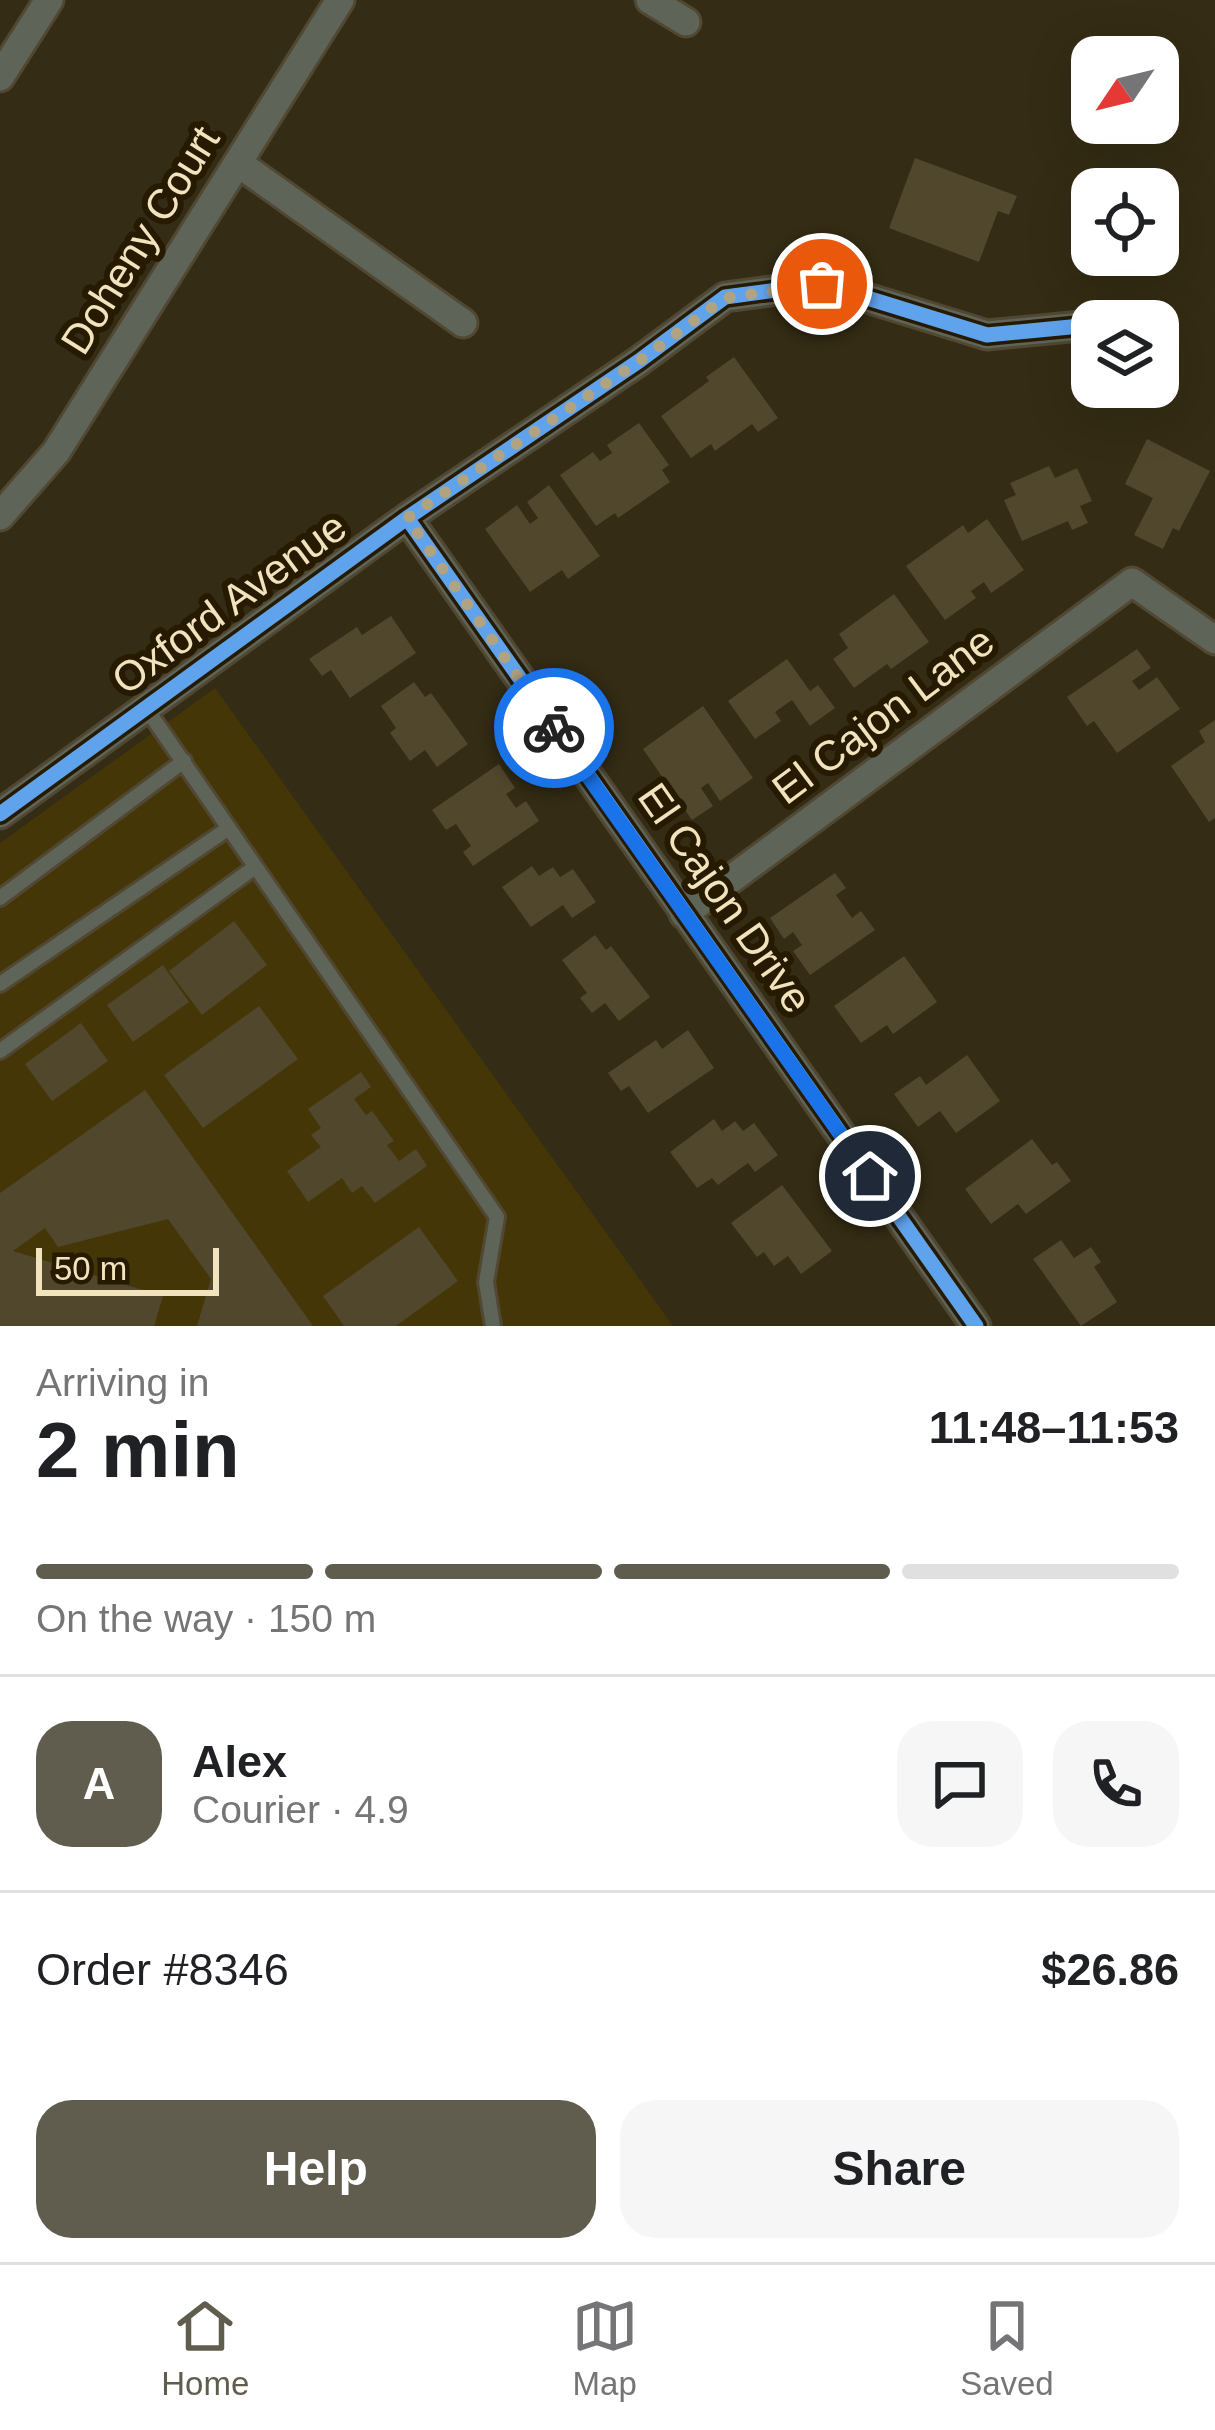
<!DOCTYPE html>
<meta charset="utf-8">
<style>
:root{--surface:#fff;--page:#f6f6f6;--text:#202124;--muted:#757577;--line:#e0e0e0;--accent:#605c4e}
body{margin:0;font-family:Helvetica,sans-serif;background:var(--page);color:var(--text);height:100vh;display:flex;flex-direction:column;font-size:45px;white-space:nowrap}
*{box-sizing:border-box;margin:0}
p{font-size:39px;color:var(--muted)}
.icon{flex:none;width:66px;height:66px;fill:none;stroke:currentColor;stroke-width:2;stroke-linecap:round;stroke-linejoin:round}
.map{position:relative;height:1326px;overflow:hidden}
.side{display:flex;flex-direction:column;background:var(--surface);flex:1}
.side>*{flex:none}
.needle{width:78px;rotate:235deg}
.controls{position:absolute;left:1071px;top:36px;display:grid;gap:24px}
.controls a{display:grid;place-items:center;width:108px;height:108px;border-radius:24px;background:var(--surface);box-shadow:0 12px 48px #0002;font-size:60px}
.scale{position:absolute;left:36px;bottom:30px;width:183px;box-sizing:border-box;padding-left:12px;border:6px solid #f1e3be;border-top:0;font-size:33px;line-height:42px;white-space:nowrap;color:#f1e3be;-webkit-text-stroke:9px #261a00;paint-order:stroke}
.pin{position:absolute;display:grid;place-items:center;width:102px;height:102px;color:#fff;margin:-51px;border:6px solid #fff;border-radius:50%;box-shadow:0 3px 12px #0007}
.courier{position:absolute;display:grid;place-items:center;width:120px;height:120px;margin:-60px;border:9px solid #1a73e8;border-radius:50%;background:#fff;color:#222;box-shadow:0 3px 15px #0007}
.overview em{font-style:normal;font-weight:700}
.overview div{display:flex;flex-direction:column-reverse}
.overview{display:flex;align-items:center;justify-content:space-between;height:204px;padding:0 36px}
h1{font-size:78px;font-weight:700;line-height:90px}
.bar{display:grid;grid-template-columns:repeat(4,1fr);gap:18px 12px;align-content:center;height:144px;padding:0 36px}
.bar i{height:15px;border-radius:9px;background:var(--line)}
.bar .on{background:var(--accent)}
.bar p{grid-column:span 4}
.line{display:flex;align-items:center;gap:30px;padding:0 36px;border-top:3px solid var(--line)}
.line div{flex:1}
.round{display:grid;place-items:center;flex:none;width:126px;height:126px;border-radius:36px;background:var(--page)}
.primary-button{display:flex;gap:24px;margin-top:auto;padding:24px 36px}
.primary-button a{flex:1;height:138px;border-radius:36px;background:var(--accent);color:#fff;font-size:48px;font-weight:700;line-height:138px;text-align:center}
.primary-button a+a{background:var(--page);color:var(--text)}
.menu{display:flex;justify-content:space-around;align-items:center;height:168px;border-top:3px solid var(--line);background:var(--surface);font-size:33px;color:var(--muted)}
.menu a{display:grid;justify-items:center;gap:6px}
.menu .on{color:var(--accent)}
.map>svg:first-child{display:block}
</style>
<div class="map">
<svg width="1215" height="1326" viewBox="0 0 1215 1326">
<rect width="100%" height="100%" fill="#342c14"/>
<!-- built -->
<path fill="#453608" d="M 215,688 L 673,1326 L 0,1326 L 0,843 Z"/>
<!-- building -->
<path fill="#50472d" d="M 915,158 L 1017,196 L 1009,215 L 998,211 L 979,262 L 889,228 Z
M 734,357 L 778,418 L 758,432 L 752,424 L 715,451 L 711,444 L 691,458 L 661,416 L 709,381 L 706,377 Z
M 639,423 L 669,465 L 662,470 L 670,482 L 618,518 L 615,513 L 596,526 L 560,475 L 593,452 L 600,461 L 612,453 L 607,445 Z
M 1147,439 L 1210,471 L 1179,531 L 1173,528 L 1163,549 L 1134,535 L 1153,498 L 1125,484 Z
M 1049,466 L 1055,478 L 1077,468 L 1092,501 L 1080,506 L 1088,523 L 1072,530 L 1068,521 L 1022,541 L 1004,500 L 1016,495 L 1010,483 Z
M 549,485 L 600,556 L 568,579 L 562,570 L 530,592 L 485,529 L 517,505 L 530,524 L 538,518 L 527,502 Z
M 987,519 L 1024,570 L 991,593 L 984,582 L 971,591 L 976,598 L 945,620 L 906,566 L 963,525 L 968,533 Z
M 894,594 L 929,642 L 891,669 L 887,664 L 854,688 L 833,659 L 848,648 L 839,634 Z
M 391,616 L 416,653 L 350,698 L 331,670 L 322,676 L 309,659 L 357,627 L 362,635 Z
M 1137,649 L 1151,668 L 1132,681 L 1139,690 L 1157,677 L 1180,709 L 1117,753 L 1094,721 L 1087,726 L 1067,697 Z
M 787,659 L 810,691 L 818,685 L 835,708 L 810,726 L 792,700 L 775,712 L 781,721 L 755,739 L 728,701 Z
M 414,682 L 425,697 L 431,693 L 468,744 L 437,767 L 425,750 L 410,761 L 390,733 L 396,728 L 381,706 Z
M 703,706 L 753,778 L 720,801 L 708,783 L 701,788 L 713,806 L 692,820 L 643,749 Z
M 1215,720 L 1215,818 L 1209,822 L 1171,766 L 1205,742 L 1199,731 Z
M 499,764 L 515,788 L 506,794 L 516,808 L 526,801 L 539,821 L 473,866 L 463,852 L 471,846 L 456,824 L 446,830 L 432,810 Z
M 532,866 L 539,876 L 553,867 L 560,877 L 573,869 L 596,902 L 572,918 L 563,905 L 531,927 L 502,887 Z
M 835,873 L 846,888 L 836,895 L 852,918 L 861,911 L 875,930 L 810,975 L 793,951 L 802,945 L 793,932 L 784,939 L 770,918 Z
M 234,921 L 267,965 L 202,1015 L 169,971 Z
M 595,935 L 606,950 L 611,946 L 650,997 L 619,1021 L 605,1003 L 592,1013 L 580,998 L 587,993 L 562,960 Z
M 904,956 L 937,1002 L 893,1034 L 887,1025 L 861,1043 L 834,1006 Z
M 163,965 L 189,1002 L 133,1042 L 107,1005 Z
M 259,1006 L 298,1059 L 203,1128 L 164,1075 Z
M 81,1023 L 108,1061 L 52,1101 L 25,1064 Z
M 688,1030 L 714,1068 L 648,1113 L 629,1086 L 621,1091 L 608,1073 L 656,1040 L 662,1049 Z
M 967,1055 L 1000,1101 L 956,1133 L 940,1111 L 918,1127 L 894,1094 L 920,1076 L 926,1085 Z
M 361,1072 L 371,1087 L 354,1099 L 366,1115 L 372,1111 L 394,1141 L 387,1145 L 399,1161 L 416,1149 L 427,1166 L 375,1203 L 362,1186 L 352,1193 L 342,1178 L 308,1202 L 287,1171 L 321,1147 L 311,1135 L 321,1128 L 308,1109 Z
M 145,1090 L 313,1326 L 197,1326 L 211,1279 L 168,1219 L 58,1247 L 45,1228 L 13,1251 L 163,1296 L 154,1326 L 0,1326 L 0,1193 Z
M 714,1119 L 722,1131 L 735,1121 L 743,1131 L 754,1123 L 778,1155 L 755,1172 L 748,1163 L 718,1185 L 712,1178 L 697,1188 L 670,1152 Z
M 1032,1139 L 1052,1165 L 1057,1162 L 1071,1181 L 1026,1214 L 1018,1204 L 991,1224 L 965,1189 Z
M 782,1185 L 832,1251 L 801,1274 L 788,1256 L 774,1266 L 764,1252 L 757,1257 L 731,1223 Z
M 419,1227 L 458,1281 L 396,1326 L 344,1326 L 323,1296 Z
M 1061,1240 L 1074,1258 L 1091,1247 L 1101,1262 L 1094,1267 L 1117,1302 L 1081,1326 L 1033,1259 Z"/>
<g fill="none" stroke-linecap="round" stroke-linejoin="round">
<!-- lane casing -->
<g stroke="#504832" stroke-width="20">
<path id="lane" d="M 146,708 L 497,1217 L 486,1282 L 493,1326
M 0,898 L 184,761
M 0,984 L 229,828
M 0,1051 L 255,867"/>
</g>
<!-- street casing -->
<g stroke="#504832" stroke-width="33">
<path id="street" d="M 650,0 L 686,22
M 0,77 L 49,0
M 238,163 L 463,323
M 0,516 L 56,452 L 340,0
M 407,518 L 976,1326
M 0,814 L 407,518 L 639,361 L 725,297 L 822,284 L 987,335 L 1091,325
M 684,914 L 1132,582 L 1215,640"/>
</g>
<!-- lane -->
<use href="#lane" stroke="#5f6458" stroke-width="14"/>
<!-- street -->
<use href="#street" stroke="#5f6458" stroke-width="27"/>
<!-- cycleway casing -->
<g stroke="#261a00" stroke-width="22">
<path id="cycleway" d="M 407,518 L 976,1326
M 0,814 L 407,518 L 639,361 L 725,297 L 822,284 L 987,335 L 1091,325"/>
</g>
<!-- cycleway -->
<use href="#cycleway" stroke="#60a3ed" stroke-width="15"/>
</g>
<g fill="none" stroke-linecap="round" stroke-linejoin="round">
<!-- done -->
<path stroke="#afa382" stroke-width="12" stroke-dasharray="0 21.6" d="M 554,728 L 407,518 L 639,361 L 725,298 L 822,284"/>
<!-- route -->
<path stroke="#1a73e8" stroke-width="15" d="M 554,728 L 870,1176"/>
</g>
<g text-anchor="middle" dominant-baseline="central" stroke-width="12" stroke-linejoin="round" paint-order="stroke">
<!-- street labels -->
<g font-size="42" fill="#f1e3be" stroke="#261a00">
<text transform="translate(140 240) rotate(-58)">Doheny Court</text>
<text transform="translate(229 603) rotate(-36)">Oxford Avenue</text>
<text transform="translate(883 715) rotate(-37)">El Cajon Lane</text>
<text transform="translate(725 898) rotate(55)">El Cajon Drive</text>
</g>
</g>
</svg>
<div class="controls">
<a><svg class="needle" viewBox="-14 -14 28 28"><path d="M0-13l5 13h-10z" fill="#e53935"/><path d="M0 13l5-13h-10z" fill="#757577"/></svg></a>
<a><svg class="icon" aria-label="locate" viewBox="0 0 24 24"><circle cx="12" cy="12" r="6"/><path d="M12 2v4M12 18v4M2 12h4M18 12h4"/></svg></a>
<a><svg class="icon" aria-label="layers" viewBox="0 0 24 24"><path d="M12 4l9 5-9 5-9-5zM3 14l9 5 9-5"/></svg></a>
</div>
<div class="scale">50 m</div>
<div class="pin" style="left:822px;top:284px;background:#ea580c"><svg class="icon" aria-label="bag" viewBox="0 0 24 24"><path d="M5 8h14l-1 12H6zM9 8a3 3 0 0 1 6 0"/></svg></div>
<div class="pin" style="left:870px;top:1176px;background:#1f2937"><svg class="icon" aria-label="home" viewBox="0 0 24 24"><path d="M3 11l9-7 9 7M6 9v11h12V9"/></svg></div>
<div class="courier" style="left:554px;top:728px"><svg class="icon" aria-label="bike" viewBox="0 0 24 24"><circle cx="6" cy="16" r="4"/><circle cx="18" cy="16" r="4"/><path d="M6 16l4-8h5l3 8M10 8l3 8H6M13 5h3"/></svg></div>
</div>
<section class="side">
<div class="overview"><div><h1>2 min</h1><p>Arriving in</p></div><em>11:48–11:53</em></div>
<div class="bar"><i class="on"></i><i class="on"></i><i class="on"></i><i></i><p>On the way · 150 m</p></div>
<div class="line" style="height:216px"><b class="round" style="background:var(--accent);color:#fff">A</b><div><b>Alex</b><p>Courier · 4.9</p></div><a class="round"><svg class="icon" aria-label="chat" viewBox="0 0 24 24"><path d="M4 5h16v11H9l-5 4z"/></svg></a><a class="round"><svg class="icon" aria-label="phone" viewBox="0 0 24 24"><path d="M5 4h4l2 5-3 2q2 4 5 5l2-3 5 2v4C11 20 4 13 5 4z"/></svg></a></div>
<div class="line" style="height:156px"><div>Order #8346</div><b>$26.86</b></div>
<div class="primary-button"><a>Help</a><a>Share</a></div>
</section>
<nav class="menu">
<a class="on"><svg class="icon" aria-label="home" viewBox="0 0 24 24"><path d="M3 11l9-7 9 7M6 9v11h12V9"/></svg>Home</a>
<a><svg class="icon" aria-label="map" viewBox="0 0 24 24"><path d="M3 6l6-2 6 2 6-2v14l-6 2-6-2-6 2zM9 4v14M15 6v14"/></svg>Map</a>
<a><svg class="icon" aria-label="saved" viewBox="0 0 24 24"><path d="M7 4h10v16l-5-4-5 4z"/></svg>Saved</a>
</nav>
